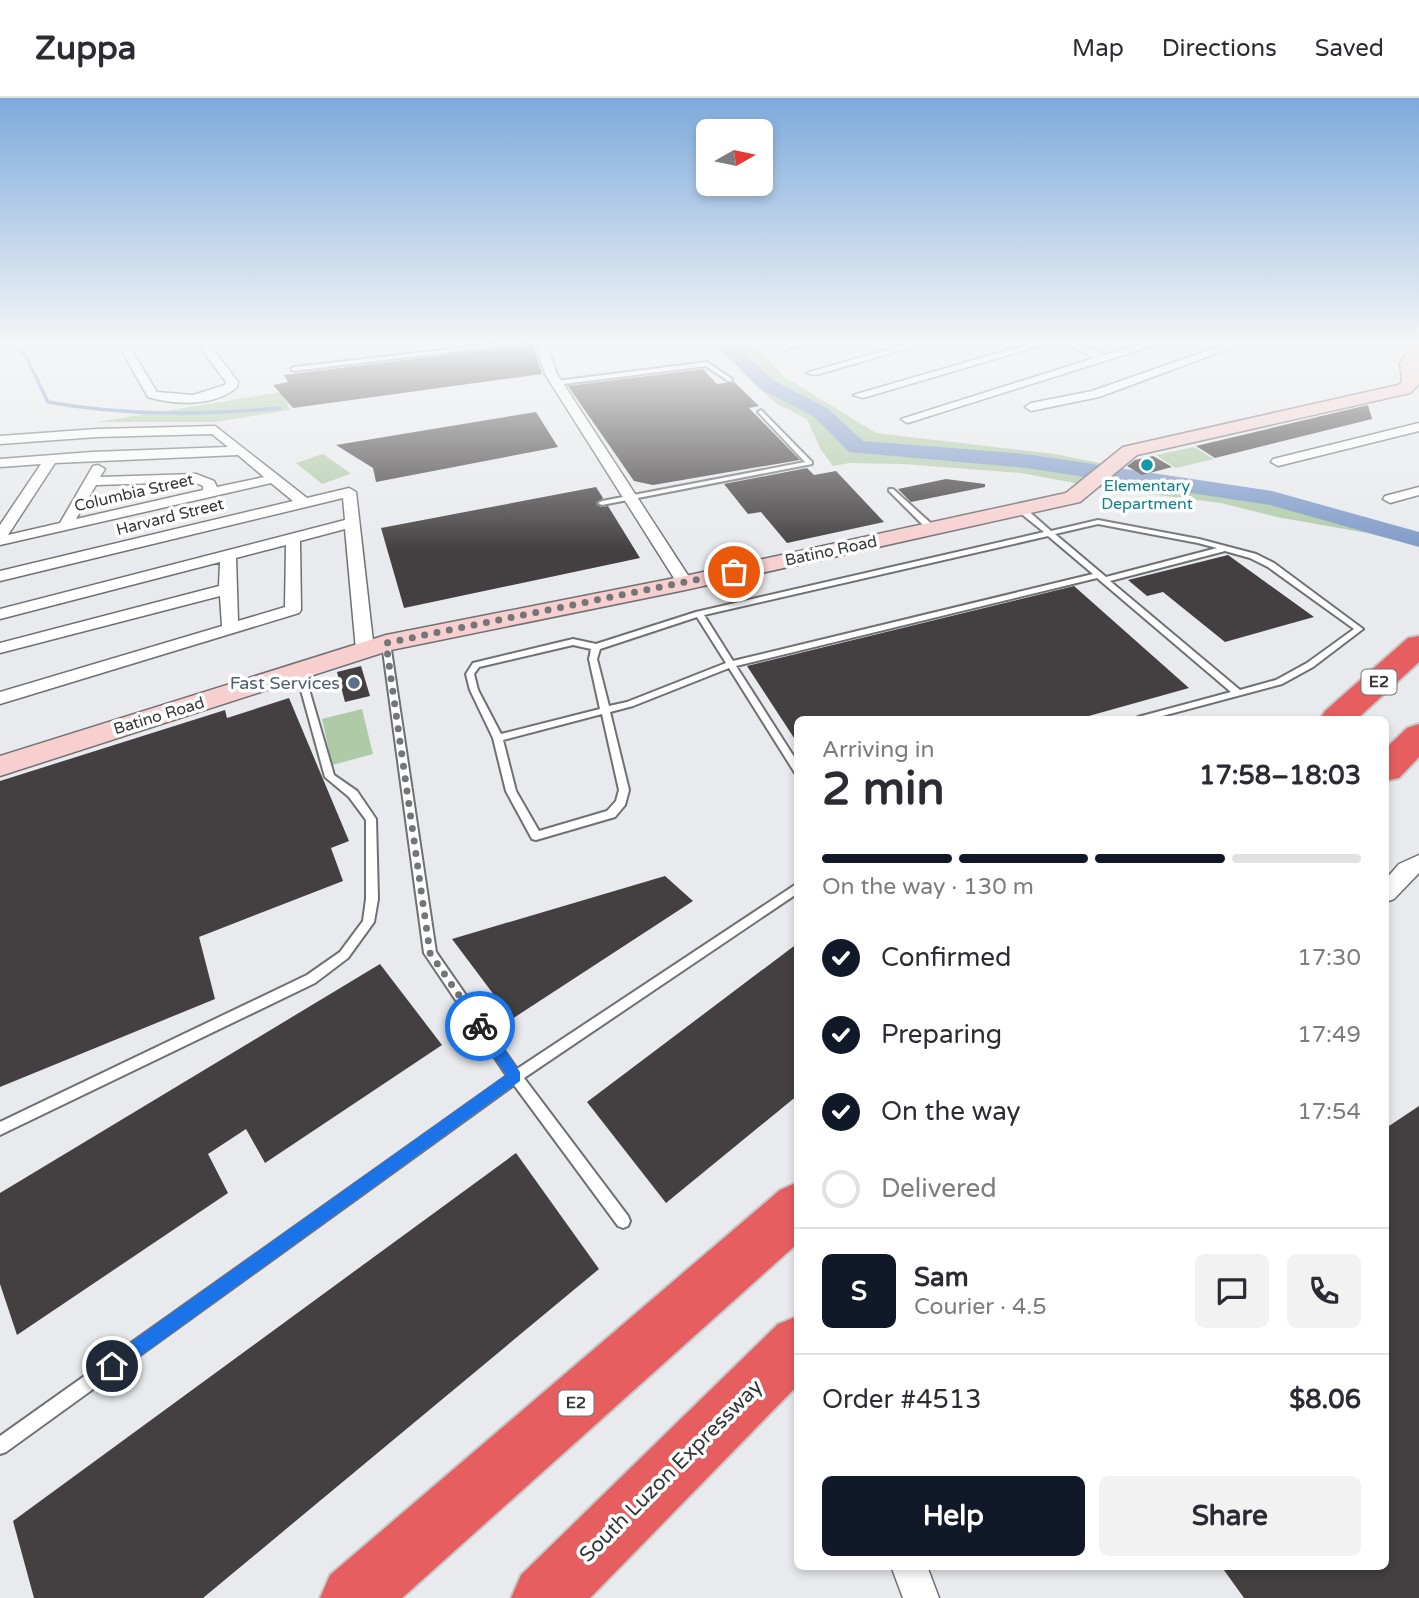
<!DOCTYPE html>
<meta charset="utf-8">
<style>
:root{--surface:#fff;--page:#f2f2f3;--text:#2b2b33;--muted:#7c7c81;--line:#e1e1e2;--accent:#111827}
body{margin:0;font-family:"Varela Round",sans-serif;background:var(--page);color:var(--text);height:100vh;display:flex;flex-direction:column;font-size:26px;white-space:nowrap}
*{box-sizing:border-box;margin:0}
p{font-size:23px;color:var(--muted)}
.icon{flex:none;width:38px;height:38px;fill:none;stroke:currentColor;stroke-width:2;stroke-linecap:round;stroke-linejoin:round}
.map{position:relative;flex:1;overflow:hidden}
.details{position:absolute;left:794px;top:618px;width:595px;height:854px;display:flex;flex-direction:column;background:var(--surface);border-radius:10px;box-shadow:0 4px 10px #0003}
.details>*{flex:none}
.needle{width:46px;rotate:81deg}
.tools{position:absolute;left:696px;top:21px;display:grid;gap:14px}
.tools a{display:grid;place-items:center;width:77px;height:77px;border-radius:10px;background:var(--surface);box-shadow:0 4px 10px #0003;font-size:35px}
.pin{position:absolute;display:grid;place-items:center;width:60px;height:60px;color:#fff;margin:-30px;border:4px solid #fff;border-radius:50%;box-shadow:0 2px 7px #0007}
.courier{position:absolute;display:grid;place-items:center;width:70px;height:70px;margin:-35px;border:5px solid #1a73e8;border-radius:50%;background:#fff;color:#222;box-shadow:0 2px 9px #0007}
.summary em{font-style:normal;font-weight:700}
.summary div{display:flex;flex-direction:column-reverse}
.summary{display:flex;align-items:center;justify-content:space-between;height:119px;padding:0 28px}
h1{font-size:46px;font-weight:700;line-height:52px}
.bar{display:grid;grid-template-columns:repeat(4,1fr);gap:10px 7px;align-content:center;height:84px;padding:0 28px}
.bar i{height:9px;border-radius:5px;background:var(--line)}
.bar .on{background:var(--accent)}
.bar p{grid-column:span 4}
.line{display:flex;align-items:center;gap:18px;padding:0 28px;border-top:2px solid var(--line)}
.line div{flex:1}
.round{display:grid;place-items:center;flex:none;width:74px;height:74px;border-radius:10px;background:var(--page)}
ol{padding:0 28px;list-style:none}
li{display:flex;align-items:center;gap:21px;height:77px}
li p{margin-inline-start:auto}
li .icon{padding:7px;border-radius:50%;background:var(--accent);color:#fff;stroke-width:4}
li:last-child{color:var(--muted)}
li i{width:38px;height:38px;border:4px solid var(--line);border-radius:50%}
.button{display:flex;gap:14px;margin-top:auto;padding:14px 28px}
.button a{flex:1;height:80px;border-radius:10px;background:var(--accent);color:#fff;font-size:28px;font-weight:700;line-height:80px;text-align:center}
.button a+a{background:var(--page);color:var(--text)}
header{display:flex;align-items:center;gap:42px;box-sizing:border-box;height:98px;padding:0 35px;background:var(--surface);border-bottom:2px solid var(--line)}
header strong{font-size:33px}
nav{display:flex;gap:38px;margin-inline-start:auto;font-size:24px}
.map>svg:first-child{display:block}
</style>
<header>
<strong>Zuppa</strong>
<nav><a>Map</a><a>Directions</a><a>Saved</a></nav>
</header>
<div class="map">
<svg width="1419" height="1500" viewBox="0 0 1419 1500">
<rect width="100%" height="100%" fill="#e8eaed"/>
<!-- green -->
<path fill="#afcaa6" d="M 711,243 L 753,243 L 783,278 L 876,335 L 1055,356 L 1114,368 L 1145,380 L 1271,400 L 1419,440 L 1419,448 L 1367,435 L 1277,419 L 1221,405 L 1096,389 L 1021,375 L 903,366 L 849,365 L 833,368 L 821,352 L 807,321 L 775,305 Z
M 282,294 L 290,312 L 215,324 L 97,324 Z
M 1194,349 L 1214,361 L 1176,370 L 1156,357 Z
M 323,356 L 350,375 L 350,376 L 322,386 L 296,365 Z
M 362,611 L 373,656 L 332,667 L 322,621 Z"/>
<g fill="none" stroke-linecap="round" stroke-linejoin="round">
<!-- stream -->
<path stroke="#7e9ac8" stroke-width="3.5" d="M 10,243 L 25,257 L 48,304 C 126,318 202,317 280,310"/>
<!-- river -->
<path fill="#7e9ac8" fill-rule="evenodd" d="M 712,243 L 732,243 L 774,283 L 827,310 L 863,343 L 1026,356 L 1272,393 L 1419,434 L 1419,449 L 1270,407 L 1026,370 L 849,354 L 813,318 L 760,291 Z"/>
</g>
<!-- building -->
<path fill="#444041" d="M 533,246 L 542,276 L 293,310 L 273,287 L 288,284 L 284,277 Z
M 703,271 L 717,286 L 734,284 L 759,308 L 749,310 L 800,362 L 653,387 L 634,383 L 568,288 Z
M 1368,307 L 1372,321 L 1215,360 L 1196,348 Z
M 536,314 L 558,349 L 376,384 L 373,370 L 336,347 Z
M 1153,358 L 1172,369 L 1142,377 L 1127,368 L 1135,362 Z
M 807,370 L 814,377 L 836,373 L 884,424 L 787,445 L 761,414 L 748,416 L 724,386 Z
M 946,381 L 985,386 L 985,389 L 911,404 L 898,391 Z
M 596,389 L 603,400 L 596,406 L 601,409 L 608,408 L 640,460 L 404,510 L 381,430 Z
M 1228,457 L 1314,519 L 1225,544 L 1163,494 L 1147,498 L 1128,482 Z
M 1074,488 L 1189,590 L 1078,621 L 798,621 L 798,646 L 747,568 Z
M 361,568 L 370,598 L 345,604 L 337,574 Z
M 289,600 L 349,743 L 331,750 L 343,783 L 199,839 L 215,901 L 0,989 L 0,683 L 225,612 L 227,620 Z
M 665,778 L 693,803 L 512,921 L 452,841 Z
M 798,845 L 798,997 L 666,1105 L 587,1004 Z
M 380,866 L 442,947 L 265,1065 L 246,1031 L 208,1056 L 228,1095 L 17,1237 L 0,1186 L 0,1095 Z
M 1419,1008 L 1419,1500 L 1244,1500 L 1221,1468 L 1386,1468 L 1386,1030 Z
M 516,1055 L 599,1171 L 203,1500 L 34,1500 L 13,1423 Z"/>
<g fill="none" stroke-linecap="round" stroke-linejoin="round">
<!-- service casing -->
<g stroke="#6f7073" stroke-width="4">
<path id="service" d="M 522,243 L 539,243 L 294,273 L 291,271 L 294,269 Z
M 707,264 L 732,281 L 732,283 L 728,283 L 706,268 L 556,287 L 553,285 L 556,283 Z
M 761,312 L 812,364 L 812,366 L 602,407 L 598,405 L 602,403 L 805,364 L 759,315 L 758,314 Z
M 889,391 L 893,391 L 935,429 L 935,433 L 929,433 L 889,393 Z
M 1019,410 L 1025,410 L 1051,433 L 1098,422 L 1199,441 L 1256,456 L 1274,465 L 1363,531 L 1313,569 L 1282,586 L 1151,621 L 1136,621 L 1138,619 L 1231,594 L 1097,480 L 736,568 L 798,665 L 798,676 L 795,675 L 729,570 L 633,608 L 610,614 L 629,692 L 625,707 L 615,719 L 536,742 L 532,741 L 506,693 L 493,640 L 470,592 L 466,576 L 473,565 L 573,541 L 596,546 L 696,514 L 1044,434 L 1019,414 ZM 1098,426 L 1198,445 L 1217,450 L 1106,479 L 1055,436 ZM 1048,438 L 1093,476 L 733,563 L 704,517 ZM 1225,453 L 1250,460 L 1268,469 L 1354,531 L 1307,565 L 1276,582 L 1240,592 L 1110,483 ZM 697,519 L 726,565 L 627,604 L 609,608 L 597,561 L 600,551 ZM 573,547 L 591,551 L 589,561 L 600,611 L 501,636 L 478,592 L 474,576 L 479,569 ZM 602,616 L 619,692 L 616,703 L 607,713 L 539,733 L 516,693 L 503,642 Z
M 386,542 L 390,545 L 436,854 L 517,971 L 798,785 L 798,795 L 524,980 L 628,1118 L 630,1123 L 628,1128 L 623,1130 L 618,1128 L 514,987 L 6,1354 L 0,1356 L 0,1338 L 507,978 L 424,855 L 382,545 Z
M 300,571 L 304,574 L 334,677 L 357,693 L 376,721 L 378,801 L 374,824 L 348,860 L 315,885 L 0,1037 L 0,1024 L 307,877 L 340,854 L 363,823 L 366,801 L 366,722 L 349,699 L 325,679 L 296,574 Z"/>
</g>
<!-- minor casing -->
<g stroke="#6f7073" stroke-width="3">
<path id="minor" d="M 0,243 L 13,243 L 0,248 Z
M 116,243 L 126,243 L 157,294 L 193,297 L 225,287 L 226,284 L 196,243 L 207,243 L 238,284 L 237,289 C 215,309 174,307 148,299 Z
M 535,243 L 545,243 L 557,276 L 693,485 L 691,488 L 685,490 L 677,485 L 545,276 Z
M 796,243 L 814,243 L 785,252 L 779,249 Z
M 917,243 L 934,243 L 816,277 L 806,275 Z
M 1039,243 L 1056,243 L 863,300 L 853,297 Z
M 1060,243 L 1074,243 L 1105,257 L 1152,243 L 1168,243 L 911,324 L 907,325 L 901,321 L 1094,260 Z
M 1235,243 L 1250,243 L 1099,299 L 1031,313 L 1025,309 L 1031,305 L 1092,293 Z
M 1419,325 L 1419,333 L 1278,368 L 1271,364 L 1273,361 Z
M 215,328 L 307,400 L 349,390 L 356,394 L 374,552 L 371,556 L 365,557 L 356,552 L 345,431 L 300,443 L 301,512 L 299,515 L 0,606 L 0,594 L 222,528 L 220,498 L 0,555 L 0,545 L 219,488 L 220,464 L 0,521 L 0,511 L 345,422 L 343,400 L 0,483 L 0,473 L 293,403 L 271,385 L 0,447 L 0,427 L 41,366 L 0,369 L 0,361 L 92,354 L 228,349 L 212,336 L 97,339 L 0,346 L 0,338 L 97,331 ZM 238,357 L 264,379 L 217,389 L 214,383 L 196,376 L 100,379 L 105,371 L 98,367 L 93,368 L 60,425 L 8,437 L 55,365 ZM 194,384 L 203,388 L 203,392 L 76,421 L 96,387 ZM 286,447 L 285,509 L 238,523 L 236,460 Z
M 1419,389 L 1419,397 L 1390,405 L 1383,401 L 1385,398 Z
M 1419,757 L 1419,775 L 1394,801 L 1386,804 L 1386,781 L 1399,766 Z
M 891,1468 L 927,1468 L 939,1500 L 903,1500 Z"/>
</g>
<!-- secondary casing -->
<g stroke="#6f7073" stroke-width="3">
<path id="secondary" d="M 1419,247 L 1419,286 L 1410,295 L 1137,357 L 1080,404 L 685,492 L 391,552 L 0,678 L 0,658 L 386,537 L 685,478 L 1066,395 L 1123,349 L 1398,287 L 1402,284 L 1400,265 L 1413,248 Z"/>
</g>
<!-- motorway casing -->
<g stroke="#c6c7c7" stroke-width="4">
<path id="motorway" d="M 1419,538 L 1419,564 L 1357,621 L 1320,621 L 1325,613 L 1408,540 Z
M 1419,626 L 1419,659 L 1399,680 L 1386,683 L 1386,650 L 1407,630 Z
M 798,1084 L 798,1145 L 402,1500 L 320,1500 L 330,1477 L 780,1092 Z
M 798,1218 L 798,1287 L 590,1500 L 511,1500 L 521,1477 L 778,1226 Z"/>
</g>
<!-- service -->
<use href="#service" fill="#fff" fill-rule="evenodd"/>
<!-- minor -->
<use href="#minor" fill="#fff" fill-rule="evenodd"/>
<!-- secondary -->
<use href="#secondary" fill="#f8cfcf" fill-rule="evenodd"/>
<!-- motorway -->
<use href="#motorway" fill="#e65e5f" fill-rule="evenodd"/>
</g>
<!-- sky -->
<linearGradient id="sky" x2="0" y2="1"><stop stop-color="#7daadb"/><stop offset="0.54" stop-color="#f5f6f7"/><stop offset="1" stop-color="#f5f6f7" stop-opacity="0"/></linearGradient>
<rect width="1419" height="453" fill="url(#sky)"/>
<!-- route -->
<path fill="#1a73e8" d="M 480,922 L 485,923 L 520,974 L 520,983 L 118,1274 L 112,1276 L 106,1274 L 104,1268 L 106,1262 L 506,977 L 475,932 L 475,923 Z"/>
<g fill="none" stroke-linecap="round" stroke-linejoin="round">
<!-- done -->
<path stroke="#747577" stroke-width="7" stroke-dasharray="0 12.6" d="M 480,928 L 430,855 L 386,545 L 734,474"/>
</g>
<!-- markers -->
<circle fill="#0f9aa8" stroke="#fff" stroke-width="2.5" cx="1147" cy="367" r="7"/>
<circle fill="#5c6f8a" stroke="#fff" stroke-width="2.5" cx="354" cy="585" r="7"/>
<g text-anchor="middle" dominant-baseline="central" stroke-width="7" stroke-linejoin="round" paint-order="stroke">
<!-- far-culture labels -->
<g font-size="16" fill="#0d838f" stroke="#fff">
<text x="1147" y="388">Elementary<tspan x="1147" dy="18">Department</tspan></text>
</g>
<!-- far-street labels -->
<g font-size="16" fill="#353637" stroke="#fff">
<text transform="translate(134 395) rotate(-13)">Columbia Street</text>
<text transform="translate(170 419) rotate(-14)">Harvard Street</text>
<text transform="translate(831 453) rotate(-12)">Batino Road</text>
<text transform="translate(159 618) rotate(-17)">Batino Road</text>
</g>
<!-- shield labels -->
<g fill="#fff" stroke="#727273" stroke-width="2">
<rect x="1361.5" y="571.5" width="35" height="25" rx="5"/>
<rect x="558.5" y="1292.5" width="35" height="25" rx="5"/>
</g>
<g font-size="16" font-weight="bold" fill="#353637">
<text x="1379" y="584">E2</text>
<text x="576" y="1305">E2</text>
</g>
<!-- service labels -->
<g font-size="18" fill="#4e5e75" stroke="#fff" text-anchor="end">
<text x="340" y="585">Fast Services</text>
</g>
<!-- near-street labels -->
<g font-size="21" fill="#353637" stroke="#fff">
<text transform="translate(671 1373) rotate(-45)">South Luzon Expressway</text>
</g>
</g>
</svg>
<div class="tools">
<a><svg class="needle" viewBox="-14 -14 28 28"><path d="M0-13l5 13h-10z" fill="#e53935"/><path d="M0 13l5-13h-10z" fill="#7c7c81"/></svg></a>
</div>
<div class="pin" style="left:734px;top:474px;background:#ea580c"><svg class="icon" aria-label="bag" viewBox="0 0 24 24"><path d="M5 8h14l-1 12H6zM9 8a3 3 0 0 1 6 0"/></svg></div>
<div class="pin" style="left:112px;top:1268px;background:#1f2937"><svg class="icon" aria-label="home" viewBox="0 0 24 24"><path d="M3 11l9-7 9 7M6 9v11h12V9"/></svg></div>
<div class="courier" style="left:480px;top:928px"><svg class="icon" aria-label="bike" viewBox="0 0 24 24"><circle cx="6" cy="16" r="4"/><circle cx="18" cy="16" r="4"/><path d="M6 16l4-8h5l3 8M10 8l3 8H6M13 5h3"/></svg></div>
<section class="details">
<div class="summary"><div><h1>2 min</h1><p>Arriving in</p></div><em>17:58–18:03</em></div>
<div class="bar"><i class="on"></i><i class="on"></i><i class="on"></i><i></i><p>On the way · 130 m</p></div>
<ol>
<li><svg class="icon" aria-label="check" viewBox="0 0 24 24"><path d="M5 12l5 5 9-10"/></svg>Confirmed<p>17:30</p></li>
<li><svg class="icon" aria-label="check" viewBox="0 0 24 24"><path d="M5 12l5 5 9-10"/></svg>Preparing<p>17:49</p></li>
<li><svg class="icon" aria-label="check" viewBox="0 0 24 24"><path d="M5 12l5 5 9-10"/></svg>On the way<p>17:54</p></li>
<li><i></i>Delivered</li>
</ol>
<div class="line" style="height:126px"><b class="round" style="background:var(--accent);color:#fff">S</b><div><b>Sam</b><p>Courier · 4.5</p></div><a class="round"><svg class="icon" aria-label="chat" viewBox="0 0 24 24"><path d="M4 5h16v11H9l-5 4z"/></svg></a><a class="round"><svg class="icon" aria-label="phone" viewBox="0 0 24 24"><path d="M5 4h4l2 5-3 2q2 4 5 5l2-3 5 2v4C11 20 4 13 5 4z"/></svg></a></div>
<div class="line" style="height:91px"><div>Order #4513</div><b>$8.06</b></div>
<div class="button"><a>Help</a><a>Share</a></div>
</section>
</div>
